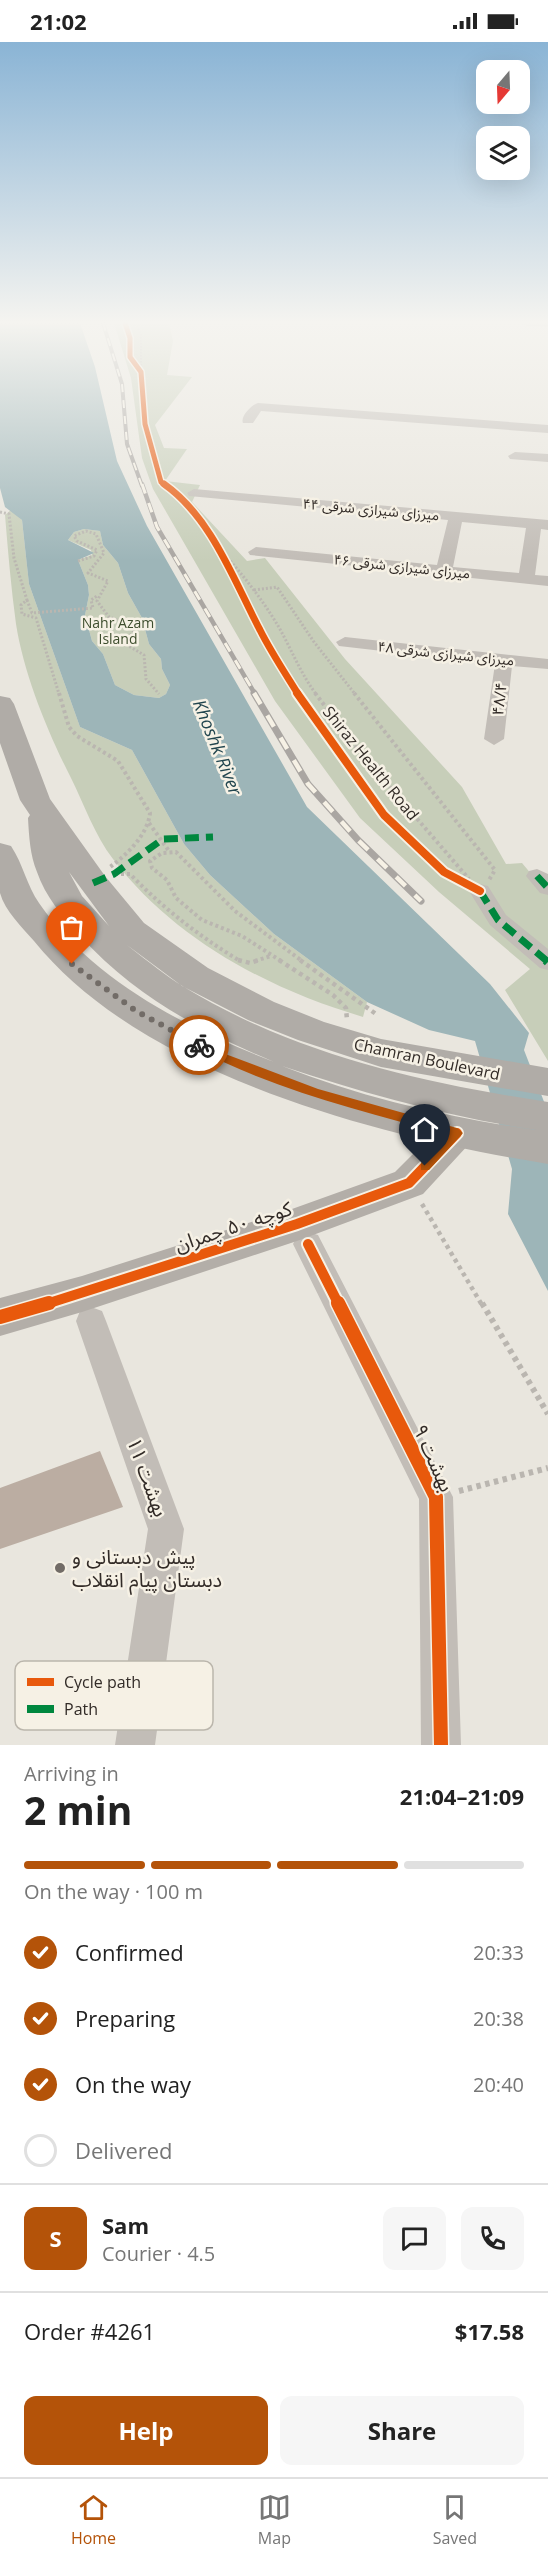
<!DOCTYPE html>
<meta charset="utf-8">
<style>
:root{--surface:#fff;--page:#f6f6f6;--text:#222;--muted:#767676;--line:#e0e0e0;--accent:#b45309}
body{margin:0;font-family:"Open Sans","Noto Sans Arabic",sans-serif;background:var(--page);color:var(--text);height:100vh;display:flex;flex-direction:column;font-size:22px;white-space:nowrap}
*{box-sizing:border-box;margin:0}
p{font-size:20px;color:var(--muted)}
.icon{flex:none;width:33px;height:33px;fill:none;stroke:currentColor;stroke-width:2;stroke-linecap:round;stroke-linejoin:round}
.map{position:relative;height:1703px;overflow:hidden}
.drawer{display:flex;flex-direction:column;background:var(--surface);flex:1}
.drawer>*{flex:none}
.needle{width:39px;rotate:199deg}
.fabs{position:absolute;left:476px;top:18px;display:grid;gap:12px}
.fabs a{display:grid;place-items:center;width:54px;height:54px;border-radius:12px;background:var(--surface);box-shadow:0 6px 24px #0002;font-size:30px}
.pin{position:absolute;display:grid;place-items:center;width:51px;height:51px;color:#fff;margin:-62px -26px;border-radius:50% 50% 50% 0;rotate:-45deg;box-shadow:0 0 6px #0007}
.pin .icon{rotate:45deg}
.courier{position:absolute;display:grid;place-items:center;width:60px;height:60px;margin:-30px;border:4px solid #b45309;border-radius:50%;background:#fff;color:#222;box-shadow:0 2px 8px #0007}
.headline em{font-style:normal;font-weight:700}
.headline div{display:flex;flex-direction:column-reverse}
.headline{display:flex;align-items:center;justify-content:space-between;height:102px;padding:0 24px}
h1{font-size:39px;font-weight:700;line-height:45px}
.bar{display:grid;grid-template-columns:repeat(4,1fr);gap:9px 6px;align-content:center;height:72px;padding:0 24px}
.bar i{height:8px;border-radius:4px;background:var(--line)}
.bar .current{background:var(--accent)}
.bar p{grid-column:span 4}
.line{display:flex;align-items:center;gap:15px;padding:0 24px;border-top:2px solid var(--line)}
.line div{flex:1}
.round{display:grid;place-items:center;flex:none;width:63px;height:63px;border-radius:12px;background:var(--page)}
ol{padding:0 24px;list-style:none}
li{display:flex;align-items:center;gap:18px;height:66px}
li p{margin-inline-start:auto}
li .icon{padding:6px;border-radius:50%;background:var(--accent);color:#fff;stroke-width:4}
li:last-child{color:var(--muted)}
li i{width:33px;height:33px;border:3px solid var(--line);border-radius:50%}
.button{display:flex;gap:12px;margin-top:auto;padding:12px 24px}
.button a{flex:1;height:69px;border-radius:12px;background:var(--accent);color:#fff;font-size:24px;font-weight:700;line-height:69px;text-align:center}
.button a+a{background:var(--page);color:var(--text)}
.status{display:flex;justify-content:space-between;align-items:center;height:42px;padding:0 30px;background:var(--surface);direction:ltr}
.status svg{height:16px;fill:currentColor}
.tab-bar{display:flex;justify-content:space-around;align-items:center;height:84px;border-top:2px solid var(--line);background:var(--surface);font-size:16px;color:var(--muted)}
.tab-bar a{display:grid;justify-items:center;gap:3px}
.tab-bar .current{color:var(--accent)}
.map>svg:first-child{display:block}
</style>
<div class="status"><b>21:02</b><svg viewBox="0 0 49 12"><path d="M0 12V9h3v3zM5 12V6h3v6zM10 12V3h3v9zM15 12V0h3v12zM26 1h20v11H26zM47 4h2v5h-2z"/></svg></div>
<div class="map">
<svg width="548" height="1703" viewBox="0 0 548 1703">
<rect width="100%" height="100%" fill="#e9e6de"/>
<!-- green -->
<path fill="#c7ceb9" d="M 114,281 L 169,281 L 173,299 L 167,333 L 192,335 L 155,383 L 164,406 L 187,407 L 165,439 L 200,443 L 192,460 L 247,519 L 265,516 L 345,617 L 462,745 L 506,822 L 522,821 L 548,852 L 548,1019 L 505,948 L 530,927 L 439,850 L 360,776 L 275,659 L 153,447 L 142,416 L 131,336 Z
M 12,467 L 22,478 L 29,542 L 80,685 L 132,708 L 184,802 L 210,833 L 274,892 L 367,960 L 363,975 C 268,947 174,897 113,817 C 95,794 84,762 71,736 C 48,691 24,633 16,582 C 11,546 8,509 5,473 Z
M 84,487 L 100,489 L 103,503 L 118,521 L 128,551 L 142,576 L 149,602 L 161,617 L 162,627 L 170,643 L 166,652 L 159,656 L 134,653 L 115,643 L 103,612 L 92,599 L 85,573 L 89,553 L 88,543 L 78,518 L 92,513 L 91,508 L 68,498 L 74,490 Z"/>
<!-- water -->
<path fill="#9db5b8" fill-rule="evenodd" d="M 0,281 L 80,281 L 95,325 L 117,419 L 147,484 L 307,765 L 490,942 L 529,991 L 524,1008 L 548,1070 L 548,1249 L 508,1172 L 512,1127 L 475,999 L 429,988 L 367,960 L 274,892 L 210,833 L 184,802 L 132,708 L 80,685 L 29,542 L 22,478 L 5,465 L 0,446 ZM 84,487 L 100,489 L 103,503 L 118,521 L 128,551 L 142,576 L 149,602 L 161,617 L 162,627 L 170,643 L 166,652 L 159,656 L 134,653 L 115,643 L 103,612 L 92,599 L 85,573 L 89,553 L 88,543 L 78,518 L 94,511 L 68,498 L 74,490 Z"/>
<!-- building -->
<path fill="#bbada2" d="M 100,1409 L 123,1465 L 0,1507 L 0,1446 Z"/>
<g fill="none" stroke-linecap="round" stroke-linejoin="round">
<!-- path-far4 -->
<path stroke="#bab6b0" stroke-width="2" stroke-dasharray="1.5 1.5" stroke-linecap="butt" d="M 136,281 L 141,293 L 141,330"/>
<!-- path-far3 -->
<path stroke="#bab6b0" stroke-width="3" stroke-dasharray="2 2" stroke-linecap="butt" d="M 0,470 L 9,472 L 14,516 L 27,558 L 21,563 L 22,572 L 36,576 L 59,652
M 217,504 C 237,526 256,549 272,574 C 289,600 298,628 316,652
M 78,519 L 94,514 L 97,508 L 77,499 L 74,494 L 86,489 L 96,492 L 104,511 L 88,531 L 108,539 L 97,559 L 109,575 L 133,584 L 134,589 L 126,598 L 127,603 L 144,613 L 146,637 L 159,652
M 254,548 L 277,545 L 314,600 L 355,652
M 27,558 L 32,571 L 93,566 L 91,558 L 97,554"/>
<!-- path-far2 -->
<path stroke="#bab6b0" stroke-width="4" stroke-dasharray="3 3" stroke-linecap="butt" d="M 59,651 L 69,685 L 77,694 L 118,719 L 150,771 C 148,792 127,813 110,825
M 315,651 L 363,714 L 469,837
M 354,651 L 495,828 L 489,838
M 149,781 L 169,809
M 115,832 L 130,832 C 164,867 199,894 240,919
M 255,919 L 271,914
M 281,919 L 242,894 L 202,878 L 176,856 L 167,838 L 152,826 L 150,819 L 162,811 L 176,810 L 235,869 L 302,919"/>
<!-- path-far1 -->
<path stroke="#bab6b0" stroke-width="4.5" stroke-dasharray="4 4" stroke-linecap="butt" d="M 238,918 L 250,921 L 259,918
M 279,918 L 333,953 L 346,966 L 347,978
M 300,918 L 376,972
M 422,1162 L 482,1263"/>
<!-- path -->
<path stroke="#bab6b0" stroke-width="6" stroke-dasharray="4.5 4.5" stroke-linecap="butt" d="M 482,1261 L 548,1372
M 459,1449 L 548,1426"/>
<!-- street -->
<path fill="#c2bdb7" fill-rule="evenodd" d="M 521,281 L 548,281 L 548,285 L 527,284 Z
M 258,361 L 548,383 L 548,391 L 261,369 L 253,381 L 243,381 C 240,375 251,363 258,361 Z
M 515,410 L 548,412 L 548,420 L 510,417 L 508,414 Z
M 194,447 L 548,478 L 548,488 L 541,487 L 535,533 L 548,534 L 548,544 L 250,513 L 248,510 L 256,505 L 437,523 L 448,478 L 189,454 L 187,451 ZM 462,480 L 526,486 L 519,531 L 453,525 Z
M 345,595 L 548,617 L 548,627 L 512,624 L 504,697 L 494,703 L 484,697 L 495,622 L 339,604 L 336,600 Z
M 537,827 L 548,832 L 548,853 L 540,851 L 526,834 L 529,829 Z
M 480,842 L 488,844 L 506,873 L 548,907 L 548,928 L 540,926 L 490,883 L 469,849 L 472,844 Z
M 308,1190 L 318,1193 L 453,1455 L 461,1703 L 421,1703 L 419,1457 L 293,1202 L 298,1193 Z
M 91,1265 L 102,1269 L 106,1279 L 184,1487 L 155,1703 L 115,1703 L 148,1487 L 76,1279 L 80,1269 Z"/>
<!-- secondary -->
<path fill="#b3aea8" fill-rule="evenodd" d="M 457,1076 L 470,1081 L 476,1091 L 470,1101 L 423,1152 L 297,1199 L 82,1270 L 0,1294 L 0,1256 L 82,1234 L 292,1167 L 395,1130 L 444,1081 Z"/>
<!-- primary -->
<path fill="#b0aca7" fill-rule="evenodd" d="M 0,654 L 10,656 L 14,662 L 50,757 L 105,834 L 144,881 L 208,926 L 274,960 L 324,980 L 381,997 L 548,1026 L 548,1054 L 381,1025 L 298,998 L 248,978 L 182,944 L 127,903 L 132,907 C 149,920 166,934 184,945 C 294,1012 422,1041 548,1060 L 548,1122 C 382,1095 144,1035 34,899 C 22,885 5,869 0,851 C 0,836 0,816 0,801 L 11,804 C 23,822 27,844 39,861 C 94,940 187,986 274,1020 C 199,988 136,955 80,894 C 63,875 45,854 37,830 C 30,813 29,794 28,776 L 30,773 L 20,758 L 0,701 ZM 69,830 L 109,884 L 82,854 ZM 282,1024 C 366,1052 449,1075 536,1088 C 450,1076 363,1056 282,1024 Z"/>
<!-- rail-far2 casing -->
<g stroke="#aaa6a2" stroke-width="4">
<path id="rail-far2" d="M 103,281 L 122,342 L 127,402 L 142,444"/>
</g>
<!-- rail-far1 casing -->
<g stroke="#aaa6a2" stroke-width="4.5">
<path id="rail-far1" d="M 142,442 L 157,485 L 255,652"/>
</g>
<!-- rail casing -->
<g stroke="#aaa6a2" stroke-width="7">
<path id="rail" d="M 254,651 L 308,742 L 358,798 L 421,859"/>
</g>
<!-- rail-far2 -->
<use href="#rail-far2" stroke="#f6f1e5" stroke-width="2" stroke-dasharray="8" stroke-linecap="butt"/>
<!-- rail-far1 -->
<use href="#rail-far1" stroke="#f6f1e5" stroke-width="3" stroke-dasharray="10" stroke-linecap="butt"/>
<!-- rail -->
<use href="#rail" stroke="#f6f1e5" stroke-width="4.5" stroke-dasharray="13" stroke-linecap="butt"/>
<!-- quiet-far1 -->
<path stroke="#00873e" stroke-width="7" stroke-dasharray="14 7" stroke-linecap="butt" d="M 537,834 L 548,846
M 93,841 L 114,832 L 163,797 L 213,795
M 480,849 L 498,878 L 547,919"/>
<!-- quiet -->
<path stroke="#00873e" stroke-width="9" stroke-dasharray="18 9" stroke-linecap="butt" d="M 546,918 L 548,920"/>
<!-- cycleway-far4 casing -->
<g stroke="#f6f1e5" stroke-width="8">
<path id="cycleway-far4" d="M 125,281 L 130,296 L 130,315 L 141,330 L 145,382 L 161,440 L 166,444"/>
</g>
<!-- cycleway-far3 casing -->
<g stroke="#f6f1e5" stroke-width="10">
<path id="cycleway-far3" d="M 164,442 C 212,476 234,539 260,588 C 271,610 285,631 298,652"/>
</g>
<!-- cycleway-far2 casing -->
<g stroke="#f6f1e5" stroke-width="12">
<path id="cycleway-far2" d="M 297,651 L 384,773 L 444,830 L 480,849"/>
</g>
<!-- cycleway-far1 casing -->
<g stroke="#f6f1e5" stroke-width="14">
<path id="cycleway-far1" d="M 308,1202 L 339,1263
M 43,1263 L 297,1182 L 409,1141 L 457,1091"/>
</g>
<!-- cycleway casing -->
<g stroke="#f6f1e5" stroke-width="17">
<path id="cycleway" d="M 338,1261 L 436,1455 L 441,1703
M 0,1275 L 49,1261"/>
</g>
<!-- cycleway-far4 -->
<use href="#cycleway-far4" stroke="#e8590c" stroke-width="5"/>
<!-- cycleway-far3 -->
<use href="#cycleway-far3" stroke="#e8590c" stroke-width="7"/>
<!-- cycleway-far2 -->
<use href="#cycleway-far2" stroke="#e8590c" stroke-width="8"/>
<!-- cycleway-far1 -->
<use href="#cycleway-far1" stroke="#e8590c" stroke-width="10"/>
<!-- cycleway -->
<use href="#cycleway" stroke="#e8590c" stroke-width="14"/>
</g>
<!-- sky -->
<linearGradient id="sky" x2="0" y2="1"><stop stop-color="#8ab4d5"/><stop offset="0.54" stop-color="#f5f4f0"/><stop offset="1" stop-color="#f5f4f0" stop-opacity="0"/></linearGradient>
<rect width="548" height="519" fill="url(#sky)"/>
<!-- route -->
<path fill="#b45309" d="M 199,999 L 228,1013 L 318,1047 L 457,1086 L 463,1091 L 429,1128 L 421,1128 L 421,1121 L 448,1093 C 363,1069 274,1048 195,1006 L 194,1003 Z"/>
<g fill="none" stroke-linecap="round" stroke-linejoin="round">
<!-- done -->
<path stroke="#726c67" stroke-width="6" stroke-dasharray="0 10.8" d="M 72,922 L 136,969 L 199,1003"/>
</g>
<!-- markers -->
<circle fill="#726c67" stroke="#f6f1e5" stroke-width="2" cx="60" cy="1526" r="6"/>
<g text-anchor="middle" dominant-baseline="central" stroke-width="5" stroke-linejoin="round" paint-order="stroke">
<!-- far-street labels -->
<g font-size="14" fill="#322b27" stroke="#f6f1e5">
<text transform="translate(371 467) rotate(5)">۴۴ میرزای شیرازی شرقی</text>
<text transform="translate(402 524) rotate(6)">۴۶ میرزای شیرازی شرقی</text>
<text transform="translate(446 611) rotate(6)">۴۸ میرزای شیرازی شرقی</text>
</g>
<!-- far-park labels -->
<g font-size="14" fill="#3d4d2d" stroke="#f6f1e5">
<text x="118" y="580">Nahr Azam<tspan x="118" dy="16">Island</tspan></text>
</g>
<!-- street labels -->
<g font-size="16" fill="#322b27" stroke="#f6f1e5">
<text transform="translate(499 657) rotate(-83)">۴۸/۴</text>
<text transform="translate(371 721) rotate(51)">Shiraz Health Road</text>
<text transform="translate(427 1017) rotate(12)">Chamran Boulevard</text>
</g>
<!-- water labels -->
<g font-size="18" font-style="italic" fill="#21454e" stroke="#f6f1e5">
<text transform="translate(218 705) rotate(68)">Khoshk River</text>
</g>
<!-- near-street labels -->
<g font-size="20" fill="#322b27" stroke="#f6f1e5">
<text transform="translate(233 1184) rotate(-18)">کوچه ۵۰ چمران</text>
<text transform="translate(434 1416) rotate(66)">۹ بهشت</text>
<text transform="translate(148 1435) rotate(70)">۱۱ بهشت</text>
</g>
<!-- near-poi labels -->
<g font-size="20" fill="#322b27" stroke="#f6f1e5" text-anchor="start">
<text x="72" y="1514">پیش دبستانی و<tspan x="72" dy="23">دبستان پیام انقلاب</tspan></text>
</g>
</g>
<!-- legend -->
<rect x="15" y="1619" width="198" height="69" rx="9" fill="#f6f1e5" stroke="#bbb6ac" stroke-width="1.5"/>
<rect x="27" y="1636" width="27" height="8" fill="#e8590c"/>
<rect x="27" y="1663" width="27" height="8" fill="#00873e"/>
<g font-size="16" fill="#322b27">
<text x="64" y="1646">Cycle path</text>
<text x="64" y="1673">Path</text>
</g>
</svg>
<div class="fabs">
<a><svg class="needle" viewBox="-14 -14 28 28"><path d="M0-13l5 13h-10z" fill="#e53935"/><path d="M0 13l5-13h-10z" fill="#767676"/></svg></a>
<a><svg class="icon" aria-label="layers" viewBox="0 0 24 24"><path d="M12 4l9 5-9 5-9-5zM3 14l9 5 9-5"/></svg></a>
</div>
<div class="pin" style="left:72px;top:922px;background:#ea580c"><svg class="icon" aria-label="bag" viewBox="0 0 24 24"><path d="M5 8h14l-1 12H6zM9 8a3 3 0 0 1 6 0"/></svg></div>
<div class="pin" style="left:425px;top:1124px;background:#1f2937"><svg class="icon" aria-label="home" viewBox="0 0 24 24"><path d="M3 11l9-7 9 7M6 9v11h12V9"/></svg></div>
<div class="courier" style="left:199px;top:1003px"><svg class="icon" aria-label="bike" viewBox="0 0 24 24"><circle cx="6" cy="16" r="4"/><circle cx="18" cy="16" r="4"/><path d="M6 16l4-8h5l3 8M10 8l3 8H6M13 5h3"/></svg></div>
</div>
<section class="drawer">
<div class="headline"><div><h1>2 min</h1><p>Arriving in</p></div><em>21:04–21:09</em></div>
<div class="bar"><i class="current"></i><i class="current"></i><i class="current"></i><i></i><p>On the way · 100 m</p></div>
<ol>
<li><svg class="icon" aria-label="check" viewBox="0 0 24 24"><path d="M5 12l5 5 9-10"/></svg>Confirmed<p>20:33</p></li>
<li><svg class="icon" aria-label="check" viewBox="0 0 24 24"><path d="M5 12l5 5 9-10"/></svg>Preparing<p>20:38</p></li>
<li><svg class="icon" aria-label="check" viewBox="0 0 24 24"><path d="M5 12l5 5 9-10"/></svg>On the way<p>20:40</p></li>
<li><i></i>Delivered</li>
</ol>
<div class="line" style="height:108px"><b class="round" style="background:var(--accent);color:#fff">S</b><div><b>Sam</b><p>Courier · 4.5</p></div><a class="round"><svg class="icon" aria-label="chat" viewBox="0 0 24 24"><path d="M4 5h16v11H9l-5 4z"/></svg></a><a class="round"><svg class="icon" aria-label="phone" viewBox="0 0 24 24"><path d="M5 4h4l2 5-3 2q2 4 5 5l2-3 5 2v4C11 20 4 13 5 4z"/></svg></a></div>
<div class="line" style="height:78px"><div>Order #4261</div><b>$17.58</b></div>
<div class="button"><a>Help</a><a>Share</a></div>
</section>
<nav class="tab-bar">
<a class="current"><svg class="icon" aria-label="home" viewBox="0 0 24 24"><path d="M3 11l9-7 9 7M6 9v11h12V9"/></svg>Home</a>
<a><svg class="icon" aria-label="map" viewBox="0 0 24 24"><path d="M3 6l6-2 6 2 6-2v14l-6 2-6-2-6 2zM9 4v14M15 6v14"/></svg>Map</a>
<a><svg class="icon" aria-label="saved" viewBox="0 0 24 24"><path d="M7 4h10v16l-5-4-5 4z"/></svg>Saved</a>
</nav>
